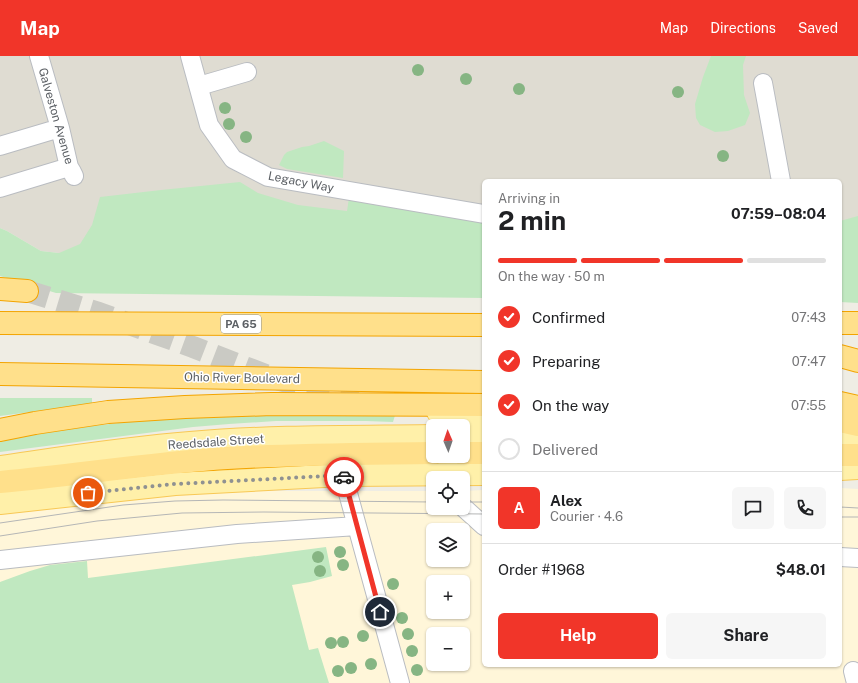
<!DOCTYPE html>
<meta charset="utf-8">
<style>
:root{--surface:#fff;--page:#f6f6f6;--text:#202124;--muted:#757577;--line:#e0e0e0;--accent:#f13529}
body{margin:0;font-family:"Public Sans",sans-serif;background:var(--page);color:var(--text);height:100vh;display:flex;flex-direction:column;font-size:15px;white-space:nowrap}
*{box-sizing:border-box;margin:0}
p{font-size:13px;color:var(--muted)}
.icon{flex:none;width:22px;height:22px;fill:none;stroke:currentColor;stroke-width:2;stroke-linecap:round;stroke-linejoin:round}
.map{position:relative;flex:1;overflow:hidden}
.panel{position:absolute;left:482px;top:123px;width:360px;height:488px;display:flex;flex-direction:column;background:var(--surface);border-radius:6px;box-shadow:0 1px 3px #0004}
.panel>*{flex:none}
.needle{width:26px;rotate:358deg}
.controls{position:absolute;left:426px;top:363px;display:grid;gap:8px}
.controls a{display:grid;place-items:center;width:44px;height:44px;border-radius:6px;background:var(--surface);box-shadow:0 1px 3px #0004;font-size:20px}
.pin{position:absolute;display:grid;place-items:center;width:34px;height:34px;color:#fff;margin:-17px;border:2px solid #fff;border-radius:50%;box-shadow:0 1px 4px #0007}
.courier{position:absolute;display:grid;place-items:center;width:40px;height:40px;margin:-20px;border:3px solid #f13529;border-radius:50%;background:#fff;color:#222;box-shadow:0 1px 5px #0007}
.headline em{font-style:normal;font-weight:700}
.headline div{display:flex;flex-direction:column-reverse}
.headline{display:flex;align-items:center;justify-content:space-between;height:68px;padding:0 16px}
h1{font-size:26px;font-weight:700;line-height:30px}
.bar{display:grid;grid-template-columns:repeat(4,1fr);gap:6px 4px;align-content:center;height:48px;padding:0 16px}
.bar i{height:5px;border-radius:3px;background:var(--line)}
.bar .active{background:var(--accent)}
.bar p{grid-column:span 4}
.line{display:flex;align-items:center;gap:10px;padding:0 16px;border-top:1px solid var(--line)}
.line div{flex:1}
.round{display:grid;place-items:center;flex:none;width:42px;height:42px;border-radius:6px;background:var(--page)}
ol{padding:0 16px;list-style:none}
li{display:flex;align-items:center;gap:12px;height:44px}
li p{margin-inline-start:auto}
li .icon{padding:4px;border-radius:50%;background:var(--accent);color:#fff;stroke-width:4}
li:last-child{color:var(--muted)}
li i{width:22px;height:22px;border:2px solid var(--line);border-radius:50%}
.action{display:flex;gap:8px;margin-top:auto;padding:8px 16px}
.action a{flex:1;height:46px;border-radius:6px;background:var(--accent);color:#fff;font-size:16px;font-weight:700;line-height:46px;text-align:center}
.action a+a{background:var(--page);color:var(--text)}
header{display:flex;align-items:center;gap:24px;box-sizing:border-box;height:56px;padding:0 20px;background:var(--accent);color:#fff}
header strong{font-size:19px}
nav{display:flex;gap:22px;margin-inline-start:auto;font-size:14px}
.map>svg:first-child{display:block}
</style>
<header>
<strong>Map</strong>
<nav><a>Map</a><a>Directions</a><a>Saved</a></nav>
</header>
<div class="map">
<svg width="858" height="627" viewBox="0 0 858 627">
<rect width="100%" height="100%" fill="#efede4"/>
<!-- commercial -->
<path fill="#fff6d9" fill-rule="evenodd" d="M 840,432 L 858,433 L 858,627 L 0,627 L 0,454 L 169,435 L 433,435 L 433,452 L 463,452 L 463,435 L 484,434 L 484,609 L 840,609 ZM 433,474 L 463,474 L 463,504 L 433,504 ZM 433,526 L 463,526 L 463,556 L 433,556 ZM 433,578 L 463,578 L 463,608 L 433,608 Z"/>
<!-- education -->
<path fill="#dfdcd2" d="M 0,0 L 858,0 L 858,228 L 840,228 L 840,125 L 484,125 L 484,214 L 59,197 L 41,195 L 7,175 L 0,172 Z"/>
<!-- green -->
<path fill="#c0e8c0" d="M 711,0 L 746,0 L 743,9 L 744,39 L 750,57 L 745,69 L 728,75 L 715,76 L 700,69 L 696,62 L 695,48 L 703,21 Z
M 324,85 L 344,95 L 343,122 L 287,113 L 279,109 L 284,99 L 287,96 L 302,91 L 309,90 Z
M 240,126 L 258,137 L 298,149 L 347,155 L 349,142 L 484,166 L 484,242 L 56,237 L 0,220 L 0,172 L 7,175 L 41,195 L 59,197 L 80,188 L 92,169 L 100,141 L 161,134 Z
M 858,160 L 858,247 L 840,246 L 840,165 Z
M 0,342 L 92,342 L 92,348 L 0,360 Z
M 247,356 L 396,356 L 393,366 L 366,365 L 276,365 L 229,368 L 193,371 L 0,396 L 0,385 C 81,368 164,362 247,356 Z
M 326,491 L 332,520 L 310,526 L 292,529 L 309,594 L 318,592 L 329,627 L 0,627 L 0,526 L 30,515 L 50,509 L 87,505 L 88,522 Z"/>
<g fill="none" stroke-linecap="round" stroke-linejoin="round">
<!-- major-tunnel -->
<path stroke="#cacac4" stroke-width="22" stroke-dasharray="22 11" stroke-linecap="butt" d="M 27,235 L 99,257 L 193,291 L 273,322 L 344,342 L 358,344"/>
<!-- minor casing -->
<g stroke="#b9bcc1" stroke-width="20">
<path id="minor" d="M 39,0 L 60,72 L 69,111 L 72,116 L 74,120
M 190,0 L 209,69 L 233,103 L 268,121 L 484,158
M 763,27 L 781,125
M 199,30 L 247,16
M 0,90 L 60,72
M 0,132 L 69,111
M 343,419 L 400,627
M 463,451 L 484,470
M 840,501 L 858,502
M 0,504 L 237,478 L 357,470
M 853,615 L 856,627"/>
</g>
<!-- major casing -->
<g stroke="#f8c855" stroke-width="24">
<path id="major" d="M 438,356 L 484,362
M 840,378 L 858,378
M 463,380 L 484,380
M 0,411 C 63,402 126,392 190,387 C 271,380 352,381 433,380
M 840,413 L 858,412
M 0,447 L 175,428 L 343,419 L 484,418"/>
</g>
<!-- highway casing -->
<g stroke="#f3a400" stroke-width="24">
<path id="highway" d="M 0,233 L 27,235
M 0,267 L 484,269
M 840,267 L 858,267
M 840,300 L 858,305
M 0,318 L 484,326
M 840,347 L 858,351
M 840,365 L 858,369
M 0,374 L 35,367 L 108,356 L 185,351 L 272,348 L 484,349
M 463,397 L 484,397
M 840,399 L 858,399
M 0,426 C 76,419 151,407 227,402 C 295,398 364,398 433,397"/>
</g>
<!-- minor -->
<use href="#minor" stroke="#fff" stroke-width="18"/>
<!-- major -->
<use href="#major" stroke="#fff0a9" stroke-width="22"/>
<!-- highway -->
<use href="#highway" stroke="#ffe08b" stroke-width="22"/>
<!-- tram -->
<path stroke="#b5b6b6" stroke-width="1" d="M 463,446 L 484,446
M 840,451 L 858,452
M 840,461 L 858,461
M 0,467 L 123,449 L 175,445 L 223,444 L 433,446
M 0,480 L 97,465 L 182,457 L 264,456 L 484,458"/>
</g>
<!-- trees -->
<g fill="#86b583">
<circle cx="418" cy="14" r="6"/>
<circle cx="466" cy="23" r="6"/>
<circle cx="519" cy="33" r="6"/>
<circle cx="678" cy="36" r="6"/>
<circle cx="225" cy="52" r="6"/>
<circle cx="229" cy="68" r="6"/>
<circle cx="246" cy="81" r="6"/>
<circle cx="723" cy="100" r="6"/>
<circle cx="340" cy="496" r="6"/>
<circle cx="318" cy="501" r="6"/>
<circle cx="343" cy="509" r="6"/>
<circle cx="320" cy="515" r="6"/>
<circle cx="393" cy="528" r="6"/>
<circle cx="402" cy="562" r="6"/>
<circle cx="408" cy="578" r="6"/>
<circle cx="363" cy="580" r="6"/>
<circle cx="343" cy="586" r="6"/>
<circle cx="331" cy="587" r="6"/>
<circle cx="412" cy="595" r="6"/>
<circle cx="371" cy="608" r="6"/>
<circle cx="351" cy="612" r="6"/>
<circle cx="417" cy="614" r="6"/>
<circle cx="338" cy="615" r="6"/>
</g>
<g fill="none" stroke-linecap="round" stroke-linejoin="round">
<!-- done -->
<path stroke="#8f9191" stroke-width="4" stroke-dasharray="0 7.2" d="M 88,437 L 175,428 L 327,420 L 343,420 L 344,421"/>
<!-- route -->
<path stroke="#f13529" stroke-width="5" d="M 344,421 L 380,556"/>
</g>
<g text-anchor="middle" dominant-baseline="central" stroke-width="3" stroke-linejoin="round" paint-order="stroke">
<!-- shield labels -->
<rect fill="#fff" stroke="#8d9093" stroke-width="1" x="221" y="259" width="40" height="18" rx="3"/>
<g font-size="11" font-weight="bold" fill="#5c6065">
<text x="241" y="268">PA 65</text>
</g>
<!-- street labels -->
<g font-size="12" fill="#5c6065" stroke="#fff">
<text transform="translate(56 60) rotate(74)">Galveston Avenue</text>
<text transform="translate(301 126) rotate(11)">Legacy Way</text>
<text transform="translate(242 322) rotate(1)">Ohio River Boulevard</text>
<text transform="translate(216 386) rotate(-4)">Reedsdale Street</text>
</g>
</g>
</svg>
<div class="controls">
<a><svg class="needle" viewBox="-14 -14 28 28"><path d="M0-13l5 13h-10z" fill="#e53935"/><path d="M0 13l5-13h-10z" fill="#757577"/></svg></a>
<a><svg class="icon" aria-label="locate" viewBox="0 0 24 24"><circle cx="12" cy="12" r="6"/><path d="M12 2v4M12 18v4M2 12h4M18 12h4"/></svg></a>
<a><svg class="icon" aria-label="layers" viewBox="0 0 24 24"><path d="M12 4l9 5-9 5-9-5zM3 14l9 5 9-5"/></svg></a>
<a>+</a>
<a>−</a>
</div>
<div class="pin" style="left:88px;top:437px;background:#ea580c"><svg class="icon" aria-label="bag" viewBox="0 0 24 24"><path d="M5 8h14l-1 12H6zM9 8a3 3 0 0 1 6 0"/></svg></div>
<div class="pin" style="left:380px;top:556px;background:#1f2937"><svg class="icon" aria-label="home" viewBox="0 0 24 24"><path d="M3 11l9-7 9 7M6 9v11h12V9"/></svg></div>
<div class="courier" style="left:344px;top:421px"><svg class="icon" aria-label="car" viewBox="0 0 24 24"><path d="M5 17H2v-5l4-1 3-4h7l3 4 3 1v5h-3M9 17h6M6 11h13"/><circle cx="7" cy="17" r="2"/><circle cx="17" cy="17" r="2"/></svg></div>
<section class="panel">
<div class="headline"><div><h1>2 min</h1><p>Arriving in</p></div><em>07:59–08:04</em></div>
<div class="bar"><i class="active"></i><i class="active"></i><i class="active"></i><i></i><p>On the way · 50 m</p></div>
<ol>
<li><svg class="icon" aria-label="check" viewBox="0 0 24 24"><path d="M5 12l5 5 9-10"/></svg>Confirmed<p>07:43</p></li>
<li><svg class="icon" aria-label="check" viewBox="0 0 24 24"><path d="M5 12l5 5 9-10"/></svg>Preparing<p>07:47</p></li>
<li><svg class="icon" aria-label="check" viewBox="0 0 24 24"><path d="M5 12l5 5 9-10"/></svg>On the way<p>07:55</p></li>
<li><i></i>Delivered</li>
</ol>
<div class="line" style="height:72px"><b class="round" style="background:var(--accent);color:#fff">A</b><div><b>Alex</b><p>Courier · 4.6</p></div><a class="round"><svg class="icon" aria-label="chat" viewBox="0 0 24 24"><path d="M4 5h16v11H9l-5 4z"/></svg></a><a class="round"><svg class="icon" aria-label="phone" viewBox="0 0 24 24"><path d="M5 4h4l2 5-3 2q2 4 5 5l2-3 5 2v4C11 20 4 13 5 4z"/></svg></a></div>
<div class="line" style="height:52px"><div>Order #1968</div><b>$48.01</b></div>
<div class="action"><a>Help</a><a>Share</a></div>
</section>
</div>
